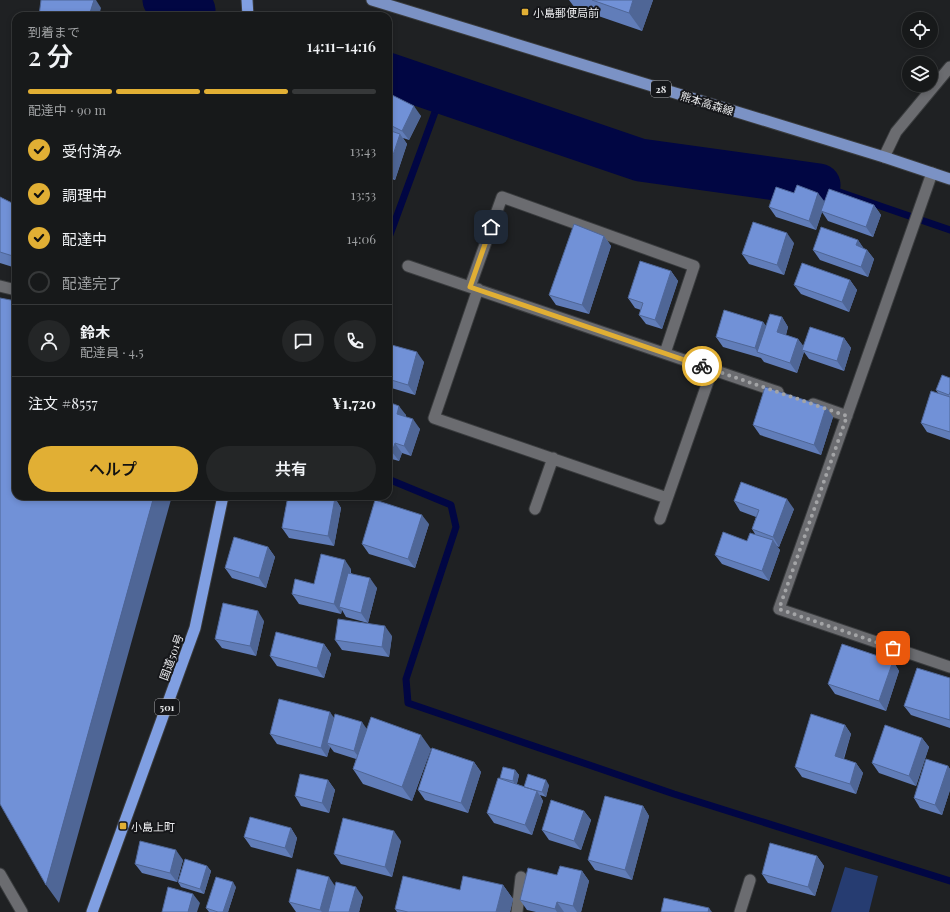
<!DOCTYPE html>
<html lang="ja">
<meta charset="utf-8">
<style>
:root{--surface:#17191a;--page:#242627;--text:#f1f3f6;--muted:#9ea0a2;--line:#363839;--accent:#e1af34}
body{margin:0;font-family:"Playfair Display","Noto Sans JP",serif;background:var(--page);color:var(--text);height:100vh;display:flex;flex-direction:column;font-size:15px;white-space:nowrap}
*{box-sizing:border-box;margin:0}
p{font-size:13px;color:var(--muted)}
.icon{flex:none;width:22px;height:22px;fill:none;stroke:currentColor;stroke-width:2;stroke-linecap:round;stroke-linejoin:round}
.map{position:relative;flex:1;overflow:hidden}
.details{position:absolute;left:12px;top:12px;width:380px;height:488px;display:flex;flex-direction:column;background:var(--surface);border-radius:12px;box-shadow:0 2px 6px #0003,0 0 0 1px var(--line)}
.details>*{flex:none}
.buttons{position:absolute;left:902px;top:12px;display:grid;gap:8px}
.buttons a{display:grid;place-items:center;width:36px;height:36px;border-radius:50%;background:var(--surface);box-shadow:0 2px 6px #0003,0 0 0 1px var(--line);font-size:20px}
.pin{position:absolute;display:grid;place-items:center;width:34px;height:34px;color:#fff;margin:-17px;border-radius:8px;box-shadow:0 2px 6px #0006}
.courier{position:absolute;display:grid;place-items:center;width:40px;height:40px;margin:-20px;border:3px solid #e1af34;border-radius:50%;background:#fff;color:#222;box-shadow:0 1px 5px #0007}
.overview em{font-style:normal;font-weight:600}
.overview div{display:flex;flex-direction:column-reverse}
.overview{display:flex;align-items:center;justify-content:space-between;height:68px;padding:0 16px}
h1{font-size:26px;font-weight:600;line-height:30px}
.bar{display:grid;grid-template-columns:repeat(4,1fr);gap:6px 4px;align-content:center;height:48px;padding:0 16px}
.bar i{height:5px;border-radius:3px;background:var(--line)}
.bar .selected{background:var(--accent)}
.bar p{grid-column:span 4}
.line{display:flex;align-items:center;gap:10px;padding:0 16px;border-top:1px solid var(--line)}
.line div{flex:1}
.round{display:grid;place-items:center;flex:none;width:42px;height:42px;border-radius:21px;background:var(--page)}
ol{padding:0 16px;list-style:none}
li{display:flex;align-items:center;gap:12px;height:44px}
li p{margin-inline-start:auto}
li .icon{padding:4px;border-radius:50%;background:var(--accent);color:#111;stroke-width:4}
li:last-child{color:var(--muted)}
li i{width:22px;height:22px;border:2px solid var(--line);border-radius:50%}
.cta{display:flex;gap:8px;margin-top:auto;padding:8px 16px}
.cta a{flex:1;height:46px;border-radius:24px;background:var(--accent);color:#111;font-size:16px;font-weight:600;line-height:46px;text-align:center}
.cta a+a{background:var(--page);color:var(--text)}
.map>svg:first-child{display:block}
</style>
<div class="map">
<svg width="950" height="912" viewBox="0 0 950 912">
<rect width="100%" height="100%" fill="#1f2123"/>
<!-- green -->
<path fill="#263c71" d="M 845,867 L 878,876 L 869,912 L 831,912 Z"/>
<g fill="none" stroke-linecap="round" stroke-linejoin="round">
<!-- stream -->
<path stroke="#010643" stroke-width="7" d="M 819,185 L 950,230
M 388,240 L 442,93
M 388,479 L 451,505 L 456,527 L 406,679 L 408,703 L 674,794 L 950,881"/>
<!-- river -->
<path stroke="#010643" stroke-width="43" d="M 164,0 L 194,10
M 388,74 L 640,160 L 819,185"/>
<!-- minor casing -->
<g stroke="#3a3c3e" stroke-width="13">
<path id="minor" d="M 932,173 L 779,609 L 950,667
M 408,266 L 778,392
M 0,286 L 16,290
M 470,287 L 502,197 L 694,266 L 665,353
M 478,289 L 434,418 L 667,498
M 813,404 L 847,416
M 535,509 L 553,458
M 660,519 L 712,370
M 0,874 L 22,912
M 517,912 L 521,877
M 740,912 L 750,880"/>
</g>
<!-- tertiary casing -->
<g stroke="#3a3c3e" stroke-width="13">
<path id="tertiary" d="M 884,157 L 896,132 L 950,67"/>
</g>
<!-- primary casing -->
<g stroke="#3a3c3e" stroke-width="13">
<path id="primary" d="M 372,0 L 884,157 L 950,179"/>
</g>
<!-- trunk casing -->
<g stroke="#3a3c3e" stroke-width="13">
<path id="trunk" d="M 247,0 L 248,16
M 92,912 L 195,628 L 223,496"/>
</g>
<!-- minor -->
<use href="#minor" stroke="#6b6c70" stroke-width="11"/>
<!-- tertiary -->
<use href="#tertiary" stroke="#6b6c70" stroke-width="11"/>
<!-- primary -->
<use href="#primary" stroke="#7b92c5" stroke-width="11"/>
<!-- trunk -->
<use href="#trunk" stroke="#809fe2" stroke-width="11"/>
</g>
<!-- wall -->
<path fill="#617db9" d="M 569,0 L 653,0 L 642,31 L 575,8 Z
M 388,93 L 421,116 L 409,140 L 403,138 L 407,144 L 395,180 L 388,178 Z
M 794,193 L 825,202 L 874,205 L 881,215 L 873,237 L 828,221 L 822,212 L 816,230 L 776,217 L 769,207 Z
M 0,197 L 16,205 L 16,268 L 0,263 Z
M 604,236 L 611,246 L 589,314 L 556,305 L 549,295 Z
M 858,240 L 863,248 L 867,250 L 874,259 L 868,277 L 820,260 L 813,250 Z
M 794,243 L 784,275 L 749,264 L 742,254 Z
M 671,271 L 678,281 L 662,329 L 646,324 L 639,315 L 641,310 L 635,308 L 628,298 Z
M 850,280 L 857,290 L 849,312 L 801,294 L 794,285 Z
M 782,317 L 788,327 L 786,335 L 798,339 L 803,346 L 844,338 L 851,348 L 844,371 L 809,359 L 804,352 L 797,373 L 764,362 L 761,358 L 723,347 L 716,337 L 763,322 L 766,326 Z
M 388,344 L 424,362 L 415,395 L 388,387 Z
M 950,378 L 950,440 L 927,432 L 921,423 L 938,393 L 936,390 Z
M 388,402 L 406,415 L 406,417 L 420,429 L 411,456 L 402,453 L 399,461 L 388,458 Z
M 826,407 L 833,417 L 821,455 L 760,435 L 753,425 Z
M 270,496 L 284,496 L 284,498 Z
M 288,496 L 332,496 L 333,498 L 335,498 L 341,508 L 334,546 L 289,538 L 282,528 Z
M 734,501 L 794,509 L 779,547 L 776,546 L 780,550 L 769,581 L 722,564 L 715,555 L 747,541 L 755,534 L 752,529 L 756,517 L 740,511 Z
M 429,524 L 415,568 L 369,554 L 362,544 Z
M 268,547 L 275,557 L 266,588 L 232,578 L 225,568 Z
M 351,569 L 351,573 L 377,588 L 368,623 L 346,617 L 342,610 L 341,614 L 299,604 L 292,594 Z
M 264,621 L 256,656 L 222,648 L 215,639 Z
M 392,636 L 389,657 L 342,650 L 335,640 Z
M 324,644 L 331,654 L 324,678 L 277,666 L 270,656 Z
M 893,661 L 899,671 L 886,711 L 835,694 L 828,684 Z
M 950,678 L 950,728 L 911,715 L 904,706 Z
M 334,718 L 367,729 L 431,749 L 412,801 L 363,784 L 353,769 L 356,759 L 334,752 L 330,747 L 327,757 L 277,744 L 270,734 Z
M 845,725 L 851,734 L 844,759 L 856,763 L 863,773 L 856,794 L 802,777 L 795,767 Z
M 922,738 L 929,747 L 916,786 L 879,773 L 872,763 Z
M 474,762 L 481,772 L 468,813 L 425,800 L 418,790 Z
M 948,766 L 950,769 L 950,790 L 942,815 L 920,808 L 914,798 Z
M 515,770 L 519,775 L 517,784 L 524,787 L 549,785 L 546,797 L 540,795 L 543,801 L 532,835 L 494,823 L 487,813 L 501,779 L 500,778 Z
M 328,780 L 335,790 L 329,813 L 301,806 L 295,796 Z
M 643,806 L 649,816 L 632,880 L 595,870 L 588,860 Z
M 584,811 L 591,820 L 581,850 L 549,840 L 542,830 Z
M 291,828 L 297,838 L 292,858 L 251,847 L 244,837 Z
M 401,841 L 392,877 L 341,864 L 334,854 Z
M 817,856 L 824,866 L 815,896 L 768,883 L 762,874 Z
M 183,860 L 177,882 L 142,873 L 135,864 Z
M 207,866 L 211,871 L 204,894 L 181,887 L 178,882 Z
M 582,871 L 589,881 L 581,912 L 536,912 L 527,910 L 520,900 L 557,875 Z
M 503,885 L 513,899 L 510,912 L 397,912 L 395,909 L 460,890 Z
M 335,886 L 363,897 L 359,912 L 296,912 L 289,902 Z
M 236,887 L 228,912 L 209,912 L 206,908 Z"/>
<!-- shaded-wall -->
<path fill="#4f6696" d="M 94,0 L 96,0 L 101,8 L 99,16 L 89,16 Z
M 633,0 L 653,0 L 642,31 L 629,13 Z
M 414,106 L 421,116 L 409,140 L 402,131 Z
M 400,134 L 407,144 L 395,180 L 388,171 Z
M 818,193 L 825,202 L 821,211 L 822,212 L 816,230 L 809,221 Z
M 874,205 L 881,215 L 873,237 L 866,227 Z
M 787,233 L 794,243 L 784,275 L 777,265 Z
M 604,236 L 611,246 L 589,314 L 582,305 Z
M 858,240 L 865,250 L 856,245 Z
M 867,250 L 874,259 L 868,277 L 861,267 Z
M 671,271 L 678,281 L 662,329 L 655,320 Z
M 850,280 L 857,290 L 849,312 L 842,302 Z
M 782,317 L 788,327 L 784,341 L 777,332 Z
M 763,322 L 770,331 L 758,353 L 755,348 Z
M 844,338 L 851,348 L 844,371 L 837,361 Z
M 798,339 L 805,348 L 802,350 L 804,352 L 797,373 L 790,363 Z
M 417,352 L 424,362 L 415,395 L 408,385 Z
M 399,406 L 406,415 L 404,423 L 397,414 Z
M 826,407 L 833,417 L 821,455 L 814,445 Z
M 413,419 L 420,429 L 411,456 L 404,446 Z
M 395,443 L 402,453 L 399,461 L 392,452 Z
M 154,496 L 172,496 L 59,903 L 46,885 Z
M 327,496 L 332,496 L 333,497 L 334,504 L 335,498 L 341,508 L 334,546 L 328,536 Z
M 787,499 L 794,509 L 779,547 L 773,537 Z
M 422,515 L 429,524 L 415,568 L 408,559 Z
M 773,540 L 780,550 L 769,581 L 762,571 Z
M 268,547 L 275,557 L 266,588 L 259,578 Z
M 345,560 L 351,569 L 342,608 L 339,607 L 342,610 L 341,614 L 334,604 Z
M 370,578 L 377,588 L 368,623 L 361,613 Z
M 258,611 L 264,621 L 256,656 L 250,646 Z
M 385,626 L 392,636 L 389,657 L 382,647 Z
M 324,644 L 331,654 L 324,678 L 317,668 Z
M 893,661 L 899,671 L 886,711 L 879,701 Z
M 330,712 L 337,722 L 327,743 L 330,747 L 327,757 L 321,748 Z
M 362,722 L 369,732 L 361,760 L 354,751 Z
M 845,725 L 851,734 L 841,766 L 835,756 Z
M 421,735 L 431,749 L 412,801 L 402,787 Z
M 922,738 L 929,747 L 916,786 L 909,776 Z
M 474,762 L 481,772 L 468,813 L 461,803 Z
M 856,763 L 863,773 L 856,794 L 850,784 Z
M 948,766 L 950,769 L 950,790 L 942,815 L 935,805 Z
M 515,770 L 519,775 L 516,786 L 513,781 Z
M 328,780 L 335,790 L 329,813 L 322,803 Z
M 546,780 L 549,785 L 546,797 L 542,792 Z
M 537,791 L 543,801 L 532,835 L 525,825 Z
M 643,806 L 649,816 L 632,880 L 625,870 Z
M 584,811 L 591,820 L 581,850 L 574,841 Z
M 291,828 L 297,838 L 292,858 L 285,848 Z
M 394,831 L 401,841 L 392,877 L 385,867 Z
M 176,850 L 183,860 L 177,882 L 170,873 Z
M 817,856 L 824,866 L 815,896 L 808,887 Z
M 207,866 L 211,871 L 204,894 L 200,889 Z
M 582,871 L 589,881 L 581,912 L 577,912 L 573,906 Z
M 329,877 L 335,886 L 329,912 L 322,912 L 320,910 Z
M 233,882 L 236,887 L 228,912 L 223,912 Z
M 503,885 L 513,899 L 510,912 L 496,912 Z
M 356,887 L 363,897 L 359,912 L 349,912 Z
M 193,894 L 200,903 L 197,912 L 188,912 Z
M 557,902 L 564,912 L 557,912 L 555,909 Z
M 709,908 L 712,912 L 708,912 Z"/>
<!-- building -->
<path fill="#7191d7" stroke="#4f6696" d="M 41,0 L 94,0 L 89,16 L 39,16 Z
M 592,0 L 633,0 L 629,13 Z
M 388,93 L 414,106 L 402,131 L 388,124 Z
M 388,130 L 400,134 L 388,170 Z
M 797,185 L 818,193 L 809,221 L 769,207 L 776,187 L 794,193 Z
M 829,189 L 874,205 L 866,227 L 821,211 Z
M 0,197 L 16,205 L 16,257 L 0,252 Z
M 753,222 L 787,233 L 777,265 L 742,254 Z
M 574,224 L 604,236 L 582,305 L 549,295 Z
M 821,227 L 858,240 L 856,245 L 867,250 L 861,267 L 813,250 Z
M 640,261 L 671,271 L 655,320 L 639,315 L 643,303 L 628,298 Z
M 802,263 L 850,280 L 842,302 L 794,285 Z
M 0,298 L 16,301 L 16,496 L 154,496 L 46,885 L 0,804 Z
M 724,310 L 763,322 L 755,348 L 716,337 Z
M 770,314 L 782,317 L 777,332 L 798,339 L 790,363 L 757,352 Z
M 810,327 L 844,338 L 837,361 L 802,350 Z
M 388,344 L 417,352 L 408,385 L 388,379 Z
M 942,375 L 950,378 L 950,392 L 949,395 L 936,390 Z
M 765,387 L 826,407 L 814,445 L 753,425 Z
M 931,391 L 950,397 L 950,432 L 921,423 Z
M 388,402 L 399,406 L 397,414 L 413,419 L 404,446 L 395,443 L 392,452 L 388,450 Z
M 741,482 L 787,499 L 773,537 L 752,529 L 759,510 L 734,501 Z
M 288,496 L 327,496 L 327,497 L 335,498 L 328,536 L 282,528 Z
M 375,500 L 422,515 L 408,559 L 362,544 Z
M 723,532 L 747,541 L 750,533 L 773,540 L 762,571 L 715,555 Z
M 234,537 L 268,547 L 259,578 L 225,568 Z
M 321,554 L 345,560 L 334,604 L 292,594 L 295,579 L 314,584 Z
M 348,573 L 370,578 L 361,613 L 339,607 Z
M 223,603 L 258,611 L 250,646 L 215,639 Z
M 338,619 L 385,626 L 382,647 L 335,640 Z
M 276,632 L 324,644 L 317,668 L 270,656 Z
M 842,644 L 893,661 L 879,701 L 828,684 Z
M 917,668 L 950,678 L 950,720 L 904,706 Z
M 279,699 L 330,712 L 321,748 L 270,734 Z
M 335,714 L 362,722 L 354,751 L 327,743 Z
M 811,714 L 845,725 L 835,756 L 856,763 L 850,784 L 795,767 Z
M 371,717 L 421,735 L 402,787 L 353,769 Z
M 885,725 L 922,738 L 909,776 L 872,763 Z
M 432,748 L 474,762 L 461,803 L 418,790 Z
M 926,759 L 948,766 L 935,805 L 914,798 Z
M 503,767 L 515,770 L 513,781 L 500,778 Z
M 300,774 L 328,780 L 322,803 L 295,796 Z
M 528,774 L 546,780 L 542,792 L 524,787 Z
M 498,778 L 537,791 L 525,825 L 487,813 Z
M 605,796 L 643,806 L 625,870 L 588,860 Z
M 551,800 L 584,811 L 574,841 L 542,830 Z
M 250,817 L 291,828 L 285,848 L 244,837 Z
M 343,818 L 394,831 L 385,867 L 334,854 Z
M 140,841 L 176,850 L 170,873 L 135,864 Z
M 770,843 L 817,856 L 808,887 L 762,874 Z
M 185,859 L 207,866 L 200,889 L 178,882 Z
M 560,866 L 582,871 L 573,906 L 557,902 L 555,909 L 520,900 L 528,868 L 557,875 Z
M 297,869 L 329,877 L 320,910 L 289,902 Z
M 403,876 L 460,890 L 463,876 L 503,885 L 496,912 L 408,912 L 395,909 Z
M 216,877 L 233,882 L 223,912 L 218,912 L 206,908 Z
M 336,882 L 356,887 L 349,912 L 328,912 Z
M 168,887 L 193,894 L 188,912 L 162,912 Z
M 664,898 L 709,908 L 708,912 L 661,912 Z"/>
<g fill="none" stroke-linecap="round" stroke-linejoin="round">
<!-- done -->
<path stroke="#a3a4a6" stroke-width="4" stroke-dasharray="0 7.2" d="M 702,366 L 847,416 L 779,609 L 893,648"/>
<!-- route -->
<path stroke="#e1af34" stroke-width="5" d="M 491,227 L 470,287 L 702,366"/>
</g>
<!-- markers -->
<g fill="#e1af34" stroke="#16171a" stroke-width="1.5">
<rect x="521" y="8" width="8" height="8" rx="2"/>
<rect x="119" y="822" width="8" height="8" rx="2"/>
</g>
<g text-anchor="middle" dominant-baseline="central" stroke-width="4" stroke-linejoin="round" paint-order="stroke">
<!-- shield labels -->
<g fill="#16171a" stroke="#aaabae" stroke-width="1">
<rect x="651" y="81" width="20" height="16" rx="3"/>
<rect x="155" y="699" width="24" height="16" rx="3"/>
</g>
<g font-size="10" font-weight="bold" fill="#eaebed">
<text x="661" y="89">28</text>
<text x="167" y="707">501</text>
</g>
<!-- poi labels -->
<g font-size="11" fill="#eaebed" stroke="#16171a" text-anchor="start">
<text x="533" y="12">小島郵便局前</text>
<text x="131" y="826">小島上町</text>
</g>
<!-- street labels -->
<g font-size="11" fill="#eaebed" stroke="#16171a">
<text transform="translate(707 103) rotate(17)">熊本高森線</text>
<text transform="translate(171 657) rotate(-70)">国道501号</text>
</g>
</g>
</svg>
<div class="buttons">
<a><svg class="icon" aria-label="locate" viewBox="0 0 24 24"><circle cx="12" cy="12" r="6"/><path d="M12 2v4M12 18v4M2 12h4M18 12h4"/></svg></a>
<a><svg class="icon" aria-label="layers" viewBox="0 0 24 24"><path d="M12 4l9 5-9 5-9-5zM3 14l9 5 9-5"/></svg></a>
</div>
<div class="pin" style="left:893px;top:648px;background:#ea580c"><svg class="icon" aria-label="bag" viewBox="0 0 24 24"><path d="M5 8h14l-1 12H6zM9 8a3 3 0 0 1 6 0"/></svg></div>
<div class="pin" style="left:491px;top:227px;background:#1f2937"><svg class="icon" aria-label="home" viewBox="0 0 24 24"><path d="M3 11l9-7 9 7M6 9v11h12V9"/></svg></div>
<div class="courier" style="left:702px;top:366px"><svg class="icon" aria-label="bike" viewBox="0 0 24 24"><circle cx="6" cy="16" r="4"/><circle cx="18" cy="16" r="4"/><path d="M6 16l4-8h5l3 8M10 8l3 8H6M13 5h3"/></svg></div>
<section class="details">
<div class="overview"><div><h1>2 分</h1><p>到着まで</p></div><em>14:11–14:16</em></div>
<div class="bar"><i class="selected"></i><i class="selected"></i><i class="selected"></i><i></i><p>配達中 · 90 m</p></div>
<ol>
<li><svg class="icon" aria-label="check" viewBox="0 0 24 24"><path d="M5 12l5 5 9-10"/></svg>受付済み<p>13:43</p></li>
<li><svg class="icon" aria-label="check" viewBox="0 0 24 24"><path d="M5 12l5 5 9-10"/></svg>調理中<p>13:53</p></li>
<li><svg class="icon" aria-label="check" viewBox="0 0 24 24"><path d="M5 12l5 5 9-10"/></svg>配達中<p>14:06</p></li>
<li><i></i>配達完了</li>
</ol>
<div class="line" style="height:72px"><a class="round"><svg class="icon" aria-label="person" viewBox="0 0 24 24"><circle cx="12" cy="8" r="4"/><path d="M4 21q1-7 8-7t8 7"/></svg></a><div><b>鈴木</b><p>配達員 · 4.5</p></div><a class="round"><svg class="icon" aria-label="chat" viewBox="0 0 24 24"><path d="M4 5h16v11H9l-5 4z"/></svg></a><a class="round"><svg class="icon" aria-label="phone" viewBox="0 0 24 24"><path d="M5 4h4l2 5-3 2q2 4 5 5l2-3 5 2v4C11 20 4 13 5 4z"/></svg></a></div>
<div class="line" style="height:52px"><div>注文 #8557</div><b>¥1,720</b></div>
<div class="cta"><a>ヘルプ</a><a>共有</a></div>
</section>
</div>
